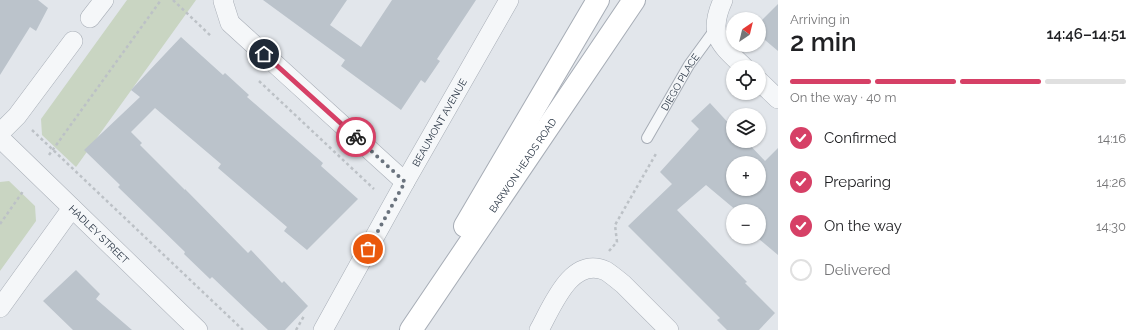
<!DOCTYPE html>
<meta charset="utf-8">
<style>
:root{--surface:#fff;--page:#f6f6f6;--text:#202124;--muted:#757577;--line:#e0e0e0;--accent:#d64066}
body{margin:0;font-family:Raleway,sans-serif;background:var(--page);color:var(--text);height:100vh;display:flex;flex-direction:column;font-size:15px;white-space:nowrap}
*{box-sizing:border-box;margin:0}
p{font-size:13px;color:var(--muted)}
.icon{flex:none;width:22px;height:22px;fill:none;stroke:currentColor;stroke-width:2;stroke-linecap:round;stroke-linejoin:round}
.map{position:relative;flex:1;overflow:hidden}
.sheet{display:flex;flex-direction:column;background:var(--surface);width:360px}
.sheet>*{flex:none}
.needle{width:26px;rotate:35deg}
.tools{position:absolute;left:726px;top:12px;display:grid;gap:8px}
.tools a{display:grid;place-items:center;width:40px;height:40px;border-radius:50%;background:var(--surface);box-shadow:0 1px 3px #0004;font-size:20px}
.pin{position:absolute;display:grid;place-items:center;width:34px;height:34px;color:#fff;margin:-17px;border:2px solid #fff;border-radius:50%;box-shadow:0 1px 4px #0007}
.courier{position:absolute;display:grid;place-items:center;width:40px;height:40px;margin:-20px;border:3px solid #d64066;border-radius:50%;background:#fff;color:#222;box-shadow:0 1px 5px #0007}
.summary em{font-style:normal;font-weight:600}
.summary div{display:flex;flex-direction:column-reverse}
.summary{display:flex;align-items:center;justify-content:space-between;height:68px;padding:0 12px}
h1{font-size:26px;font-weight:600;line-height:30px}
.bar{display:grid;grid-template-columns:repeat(4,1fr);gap:6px 4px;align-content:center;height:48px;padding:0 12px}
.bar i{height:5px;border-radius:3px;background:var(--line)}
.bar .selected{background:var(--accent)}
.bar p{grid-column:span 4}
ol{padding:0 12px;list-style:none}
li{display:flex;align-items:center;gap:12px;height:44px}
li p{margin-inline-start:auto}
li .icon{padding:4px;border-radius:50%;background:var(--accent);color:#fff;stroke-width:4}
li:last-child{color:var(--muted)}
li i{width:22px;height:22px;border:2px solid var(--line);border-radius:50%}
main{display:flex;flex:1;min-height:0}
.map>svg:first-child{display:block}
</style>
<main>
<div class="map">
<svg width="778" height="330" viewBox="0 0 778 330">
<rect width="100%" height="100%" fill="#e2e6eb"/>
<!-- green -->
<path fill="#c9d5c2" d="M 127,0 L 196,0 L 76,167 L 42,135 L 41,119 Z
M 9,181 L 35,206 L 36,221 L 0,271 L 0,182 Z"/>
<!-- building -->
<path fill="#bbc3cb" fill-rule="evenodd" d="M 0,0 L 38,0 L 48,8 L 36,31 L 30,27 L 0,75 Z
M 263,0 L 347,0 L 330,25 L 361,47 L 392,0 L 476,0 L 437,59 L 440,61 L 425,83 L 421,80 L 401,110 L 341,66 L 345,60 Z
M 778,4 L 778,51 L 759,35 L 759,23 Z
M 181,37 L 223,75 L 225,73 L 249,95 L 247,97 L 323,163 L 321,166 L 358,199 L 307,250 L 284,231 L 287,227 L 218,168 L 221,164 L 155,108 L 131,132 L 142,143 L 140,145 L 185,190 L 185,189 L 248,253 L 251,250 L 282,283 L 284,281 L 308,306 L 285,330 L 268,330 L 212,277 L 210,279 L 184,254 L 185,252 L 118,187 L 120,185 L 84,150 L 140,97 L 131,90 Z
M 710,103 L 733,128 L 733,141 L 746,141 L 765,161 L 778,148 L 778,255 L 759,239 L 759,211 L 737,211 L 706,185 L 677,210 L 747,282 L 745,283 L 775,313 L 759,330 L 727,330 L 717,320 L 720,318 L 628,226 L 672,184 L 660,172 L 699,129 L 691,121 ZM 733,163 L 759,163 L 759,189 L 733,189 Z
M 76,270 L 100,294 L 96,299 L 132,330 L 73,330 L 43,301 Z"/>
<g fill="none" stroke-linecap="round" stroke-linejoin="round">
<!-- lane casing -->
<g stroke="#a7adb6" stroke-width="12">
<g id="lane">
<path id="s1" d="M 647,138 L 689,65 L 716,28"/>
</g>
</g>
<!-- street casing -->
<g stroke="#a7adb6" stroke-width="20">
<g id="street">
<path d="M 224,0 L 223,1 L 230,23 L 405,182"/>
<path d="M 723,0 C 707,35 720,44 744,67"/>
<path d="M 90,18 L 104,0"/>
<path d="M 759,81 L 778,99"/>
<path d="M 0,133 L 17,116 L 73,41"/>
<path id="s2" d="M 0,138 L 198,330"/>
<path d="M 0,308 L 72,208"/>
<path id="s3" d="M 323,330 L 405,182 L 509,0"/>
<path d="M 539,330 C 552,307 571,255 606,271 C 612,275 618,280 623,284 L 669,330"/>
</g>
</g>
<!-- secondary casing -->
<g stroke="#a7adb6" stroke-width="24">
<g id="secondary">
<path d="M 465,226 L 598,0"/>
<path id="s4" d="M 411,330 L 634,0"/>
</g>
</g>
<!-- path -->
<path stroke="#bcc1c6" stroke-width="2.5" stroke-dasharray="3 3" stroke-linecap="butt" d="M 173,0 L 212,37
M 259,81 L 374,189
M 32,130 L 243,330
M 49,155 L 161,0
M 0,224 L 24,190
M 609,251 L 617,242 L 615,225 L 657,152
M 296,330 L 304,316"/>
<!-- lane -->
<use href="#lane" stroke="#f5f7f9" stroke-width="10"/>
<!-- street -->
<use href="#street" stroke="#f5f7f9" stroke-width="19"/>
<!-- secondary -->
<use href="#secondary" stroke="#fff" stroke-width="22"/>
</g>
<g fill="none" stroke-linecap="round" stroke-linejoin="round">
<!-- done -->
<path stroke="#6a737e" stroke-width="4" stroke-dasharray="0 7.2" d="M 356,137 L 405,182 L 368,249"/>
<!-- route -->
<path stroke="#d64066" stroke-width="5" d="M 264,54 L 356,137"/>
</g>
<g text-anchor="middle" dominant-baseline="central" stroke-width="3" stroke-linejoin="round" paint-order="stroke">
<!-- street labels -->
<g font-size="10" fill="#293544" stroke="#f2f5f8">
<text stroke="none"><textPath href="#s1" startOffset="65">DIEGO PLACE</textPath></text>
<text stroke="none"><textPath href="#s3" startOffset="238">BEAUMONT AVENUE</textPath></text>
<text stroke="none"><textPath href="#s4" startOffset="199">BARWON HEADS ROAD</textPath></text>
<text stroke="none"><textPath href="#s2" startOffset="138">HADLEY STREET</textPath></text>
</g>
</g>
</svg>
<div class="tools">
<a><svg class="needle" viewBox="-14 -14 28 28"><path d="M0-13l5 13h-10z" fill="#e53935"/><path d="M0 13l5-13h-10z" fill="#757577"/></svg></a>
<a><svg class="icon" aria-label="locate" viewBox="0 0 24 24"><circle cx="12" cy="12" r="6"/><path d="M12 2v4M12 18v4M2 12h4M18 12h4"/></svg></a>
<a><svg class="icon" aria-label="layers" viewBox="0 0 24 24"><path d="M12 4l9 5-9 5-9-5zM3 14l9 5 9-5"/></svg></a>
<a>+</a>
<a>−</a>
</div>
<div class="pin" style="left:368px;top:249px;background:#ea580c"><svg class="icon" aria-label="bag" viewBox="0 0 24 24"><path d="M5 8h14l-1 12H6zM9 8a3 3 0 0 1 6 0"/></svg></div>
<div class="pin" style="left:264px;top:54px;background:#1f2937"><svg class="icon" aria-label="home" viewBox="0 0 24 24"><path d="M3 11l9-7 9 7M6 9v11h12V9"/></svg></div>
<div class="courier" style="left:356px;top:137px"><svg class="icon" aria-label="bike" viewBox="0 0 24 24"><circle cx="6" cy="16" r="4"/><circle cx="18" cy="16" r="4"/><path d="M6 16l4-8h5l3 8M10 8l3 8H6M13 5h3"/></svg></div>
</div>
<section class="sheet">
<div class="summary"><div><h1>2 min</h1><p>Arriving in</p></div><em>14:46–14:51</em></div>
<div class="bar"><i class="selected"></i><i class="selected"></i><i class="selected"></i><i></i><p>On the way · 40 m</p></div>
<ol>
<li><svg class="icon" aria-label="check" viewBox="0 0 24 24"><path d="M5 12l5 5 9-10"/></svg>Confirmed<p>14:16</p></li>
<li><svg class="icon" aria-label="check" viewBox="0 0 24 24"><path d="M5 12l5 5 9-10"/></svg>Preparing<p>14:26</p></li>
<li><svg class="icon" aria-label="check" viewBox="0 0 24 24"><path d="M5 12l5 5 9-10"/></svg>On the way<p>14:30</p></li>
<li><i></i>Delivered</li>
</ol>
</section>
</main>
